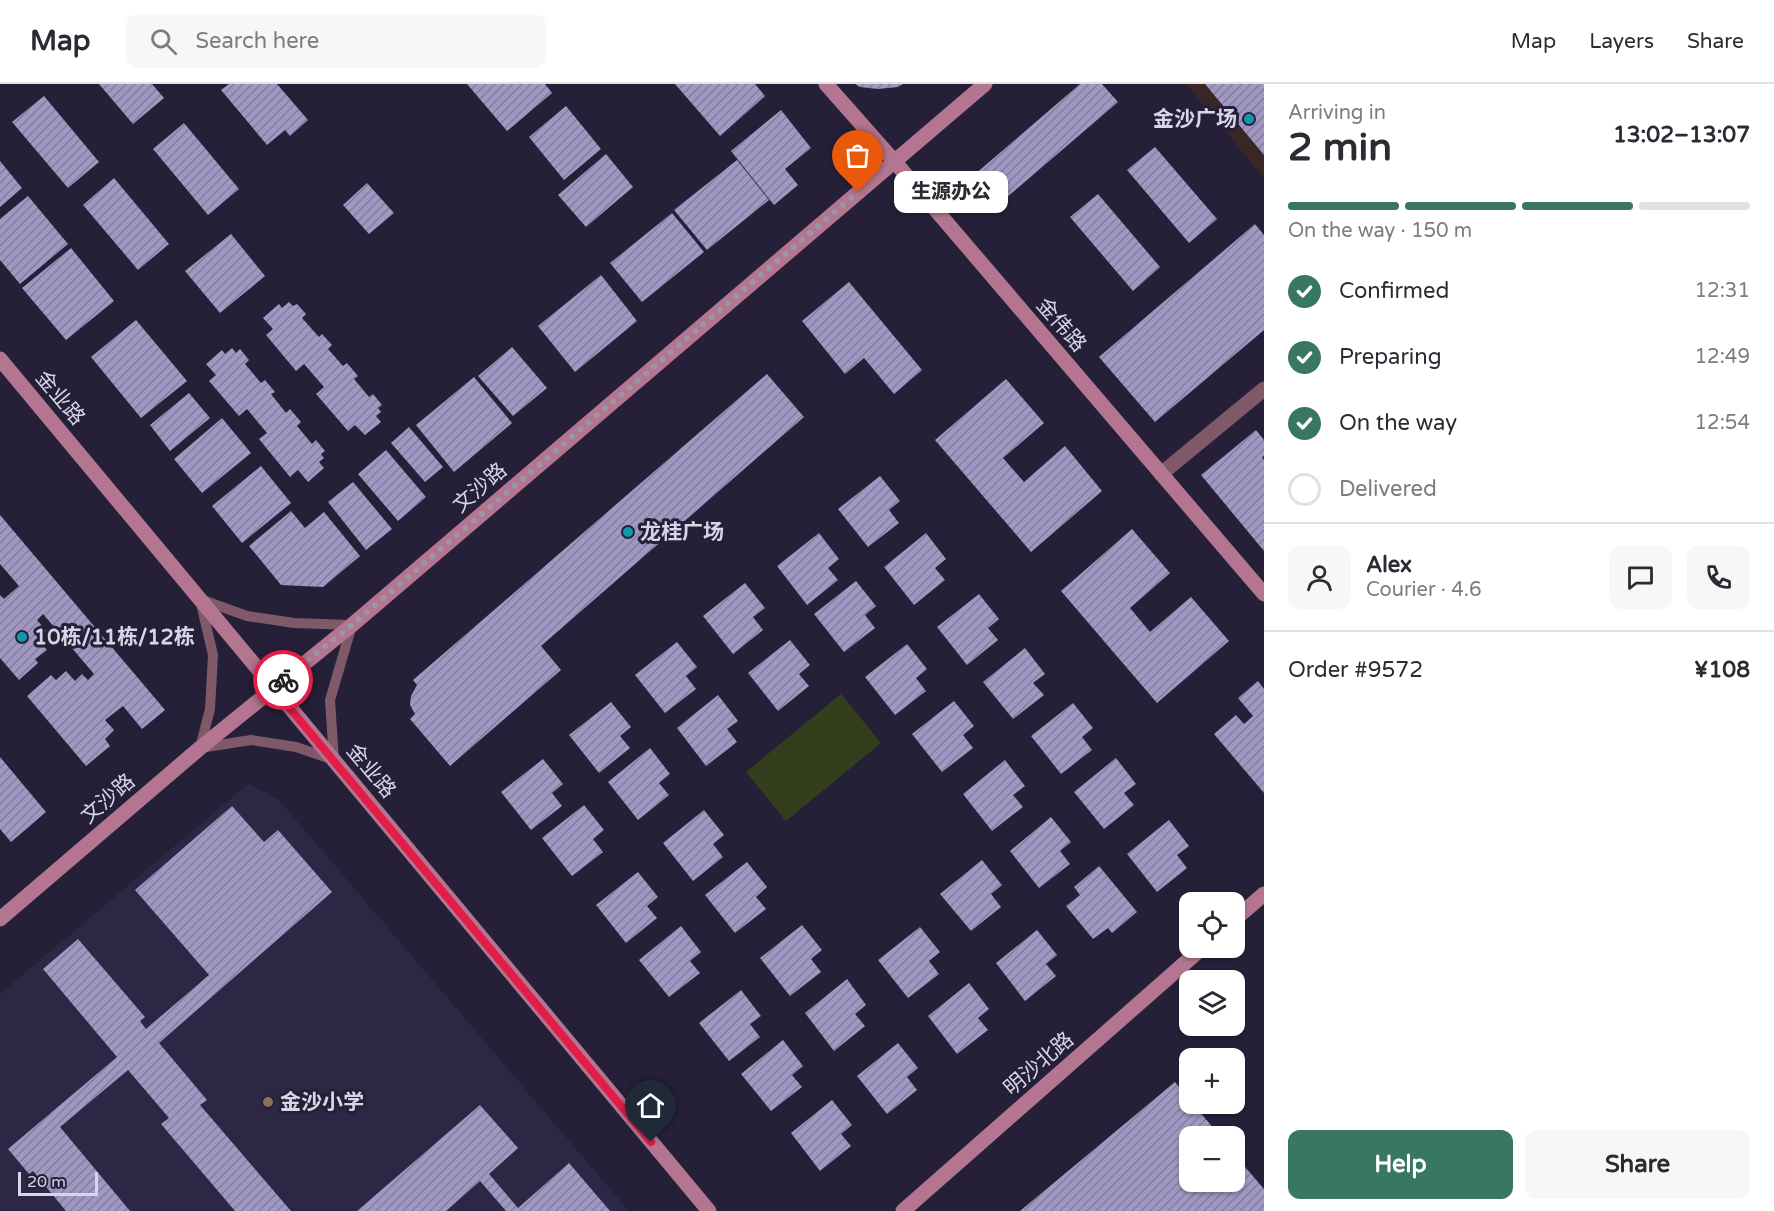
<!DOCTYPE html>
<meta charset="utf-8">
<style>
:root{--surface:#fff;--page:#f7f7f7;--text:#2b2b33;--muted:#7c7c81;--line:#e1e1e2;--accent:#397762}
body{margin:0;font-family:"Varela Round","Noto Sans SC",sans-serif;background:var(--page);color:var(--text);height:100vh;display:flex;flex-direction:column;font-size:22px;white-space:nowrap}
*{box-sizing:border-box;margin:0}
p{font-size:20px;color:var(--muted)}
.icon{flex:none;width:33px;height:33px;fill:none;stroke:currentColor;stroke-width:2;stroke-linecap:round;stroke-linejoin:round}
.map{position:relative;flex:1;overflow:hidden}
.drawer{display:flex;flex-direction:column;background:var(--surface);width:510px}
.drawer>*{flex:none}
.tools{position:absolute;left:1179px;top:808px;display:grid;gap:12px}
.tools a{display:grid;place-items:center;width:66px;height:66px;border-radius:12px;background:var(--surface);box-shadow:0 2px 4px #0004;font-size:30px}
.scale{position:absolute;left:18px;bottom:15px;width:80px;box-sizing:border-box;padding-left:6px;border:3px solid #d8d6e6;border-top:0;font-size:16px;line-height:21px;white-space:nowrap;color:#d8d6e6;-webkit-text-stroke:4px #252038;paint-order:stroke}
.pin{position:absolute;display:grid;place-items:center;width:51px;height:51px;color:#fff;margin:-62px -26px;border-radius:50% 50% 50% 0;rotate:-45deg;box-shadow:0 0 6px #0007}
.pin .icon{rotate:45deg}
.courier{position:absolute;display:grid;place-items:center;width:60px;height:60px;margin:-30px;border:4px solid #e11d48;border-radius:50%;background:#fff;color:#222;box-shadow:0 2px 8px #0007}
.bubble{position:absolute;height:42px;border-radius:12px;background:var(--surface);box-shadow:0 2px 4px #0004;font-size:20px;font-weight:800;line-height:42px;text-align:center}
.overview em{font-style:normal;font-weight:800}
.overview div{display:flex;flex-direction:column-reverse}
.overview{display:flex;align-items:center;justify-content:space-between;height:102px;padding:0 24px}
h1{font-size:39px;font-weight:800;line-height:45px}
.bar{display:grid;grid-template-columns:repeat(4,1fr);gap:9px 6px;align-content:center;height:72px;padding:0 24px}
.bar i{height:8px;border-radius:4px;background:var(--line)}
.bar .selected{background:var(--accent)}
.bar p{grid-column:span 4}
.line{display:flex;align-items:center;gap:15px;padding:0 24px;border-top:2px solid var(--line)}
.line div{flex:1}
.round{display:grid;place-items:center;flex:none;width:63px;height:63px;border-radius:12px;background:var(--page)}
ol{padding:0 24px;list-style:none}
li{display:flex;align-items:center;gap:18px;height:66px}
li p{margin-inline-start:auto}
li .icon{padding:6px;border-radius:50%;background:var(--accent);color:#fff;stroke-width:4}
li:last-child{color:var(--muted)}
li i{width:33px;height:33px;border:3px solid var(--line);border-radius:50%}
.cta{display:flex;gap:12px;margin-top:auto;padding:12px 24px}
.cta a{flex:1;height:69px;border-radius:12px;background:var(--accent);color:#fff;font-size:24px;font-weight:800;line-height:69px;text-align:center}
.cta a+a{background:var(--page);color:var(--text)}
header{display:flex;align-items:center;gap:36px;box-sizing:border-box;height:84px;padding:0 30px;background:var(--surface);border-bottom:2px solid var(--line)}
header strong{font-size:28px}
nav{display:flex;gap:33px;margin-inline-start:auto;font-size:21px}
.search{width:420px;height:54px;background:var(--page);display:flex;align-items:center;gap:15px;box-sizing:border-box;padding:0 21px;border-radius:12px;color:var(--muted);font-size:22px}
main{display:flex;flex:1;min-height:0}
.map>svg:first-child{display:block}
</style>
<header>
<strong>Map</strong>
<div class="search"><svg class="icon" aria-label="search" viewBox="0 0 24 24"><circle cx="10" cy="10" r="6"/><path d="M15 15l6 6"/></svg>Search here</div>
<nav><a>Map</a><a>Layers</a><a>Share</a></nav>
</header>
<main>
<div class="map">
<svg width="1264" height="1127" viewBox="0 0 1264 1127">
<defs>
<pattern id="building-hatch" width="6" height="6" patternUnits="userSpaceOnUse" patternTransform="scale(1.5)"><rect width="6" height="6" fill="#a097c2"/><path d="M-1 1l2-2M0 6l6-6M5 7l2-2" fill="none" stroke="#847d9c"/></pattern>
</defs>
<rect width="100%" height="100%" fill="#252038"/>
<!-- commercial -->
<path fill="#392627" d="M 1186,0 L 1264,0 L 1264,94 Z"/>
<!-- built -->
<path fill="#2d2745" d="M 248,700 L 279,716 L 629,1127 L 0,1127 L 0,910 Z"/>
<!-- green -->
<path fill="#333f1c" d="M 841,610 L 881,659 L 786,737 L 746,688 Z"/>
<!-- building -->
<path fill="url(#building-hatch)" d="M 99,0 L 152,0 L 164,14 L 133,40 Z
M 229,0 L 277,0 L 308,36 L 290,52 L 285,46 L 267,61 L 221,6 Z
M 467,0 L 545,0 L 552,9 L 507,47 Z
M 675,0 L 755,0 L 765,12 L 720,52 Z
M 855,0 L 903,0 L 898,3 L 878,5 L 860,3 Z
M 1080,0 L 1102,0 L 1118,18 L 999,120 L 974,91 Z
M 1205,0 L 1264,0 L 1264,71 Z
M 44,12 L 99,78 L 68,104 L 12,38 Z
M 566,22 L 601,65 L 564,96 L 529,53 Z
M 781,26 L 811,64 L 785,85 L 798,101 L 774,121 L 731,67 Z
M 184,39 L 239,105 L 208,131 L 153,65 Z
M 1155,63 L 1217,135 L 1189,159 L 1127,86 Z
M 606,70 L 633,103 L 586,143 L 558,111 Z
M 737,76 L 769,116 L 707,166 L 674,126 Z
M 0,77 L 22,104 L 0,123 Z
M 114,94 L 169,160 L 138,186 L 83,121 Z
M 367,99 L 394,129 L 369,150 L 343,121 Z
M 1098,110 L 1160,183 L 1133,207 L 1070,133 Z
M 28,112 L 68,160 L 20,200 L 0,176 L 0,135 Z
M 672,129 L 704,168 L 642,218 L 610,179 Z
M 1255,140 L 1264,151 L 1264,246 L 1155,338 L 1099,273 Z
M 231,150 L 265,192 L 220,229 L 185,187 Z
M 71,164 L 114,217 L 66,256 L 22,204 Z
M 601,191 L 637,237 L 575,288 L 538,242 Z
M 849,198 L 922,286 L 894,310 L 864,274 L 845,290 L 802,237 Z
M 289,218 L 293,222 L 297,220 L 306,230 L 302,234 L 319,253 L 322,250 L 332,261 L 328,265 L 343,282 L 347,279 L 358,292 L 354,295 L 369,313 L 373,310 L 382,321 L 378,324 L 381,328 L 376,332 L 381,338 L 365,351 L 355,341 L 348,347 L 316,310 L 324,303 L 304,280 L 296,287 L 266,251 L 273,245 L 263,234 L 279,220 L 282,224 Z
M 136,236 L 187,297 L 141,334 L 91,273 Z
M 512,263 L 547,304 L 513,332 L 478,292 Z
M 232,264 L 236,269 L 240,265 L 249,276 L 245,280 L 261,299 L 265,296 L 275,308 L 271,310 L 286,329 L 290,325 L 301,338 L 297,342 L 312,360 L 316,356 L 325,367 L 321,370 L 324,374 L 319,378 L 324,384 L 308,398 L 298,386 L 290,393 L 259,355 L 267,349 L 247,325 L 239,332 L 209,297 L 216,291 L 206,280 L 222,266 L 225,270 Z
M 767,290 L 804,333 L 541,562 L 561,586 L 450,682 L 410,635 L 415,630 L 410,621 L 411,612 L 417,601 L 413,596 Z
M 474,293 L 512,339 L 454,388 L 416,341 Z
M 1006,295 L 1044,339 L 1003,374 L 1024,398 L 1065,362 L 1102,407 L 1031,468 L 935,356 Z
M 189,309 L 210,334 L 170,367 L 150,341 Z
M 222,334 L 251,369 L 202,409 L 174,375 Z
M 409,343 L 443,383 L 425,398 L 391,359 Z
M 1256,346 L 1264,356 L 1264,372 L 1262,373 L 1264,376 L 1264,467 L 1201,391 Z
M 386,366 L 426,413 L 398,437 L 358,390 Z
M 261,382 L 291,419 L 242,459 L 212,422 Z
M 880,392 L 900,417 L 889,426 L 899,439 L 868,463 L 838,425 Z
M 353,398 L 392,445 L 366,466 L 328,418 Z
M 291,427 L 305,444 L 324,428 L 360,472 L 323,503 L 281,501 L 249,462 Z
M 0,431 L 165,626 L 142,645 L 123,622 L 105,636 L 114,646 L 105,655 L 110,662 L 86,682 L 27,612 L 51,591 L 56,596 L 66,587 L 75,597 L 82,590 L 88,596 L 94,590 L 43,530 L 37,536 L 48,549 L 39,556 L 47,566 L 35,575 L 38,579 L 19,596 L 0,574 L 0,511 L 4,515 L 19,502 L 0,480 Z
M 1132,445 L 1170,489 L 1130,524 L 1150,548 L 1191,513 L 1229,557 L 1157,619 L 1061,507 Z
M 819,449 L 839,475 L 828,484 L 838,496 L 807,521 L 777,482 Z
M 926,449 L 946,475 L 935,484 L 945,496 L 914,521 L 884,483 Z
M 856,497 L 876,522 L 865,531 L 875,544 L 844,568 L 814,530 Z
M 745,499 L 765,524 L 753,533 L 763,546 L 733,570 L 703,532 Z
M 979,510 L 999,535 L 988,544 L 998,556 L 967,581 L 937,543 Z
M 790,556 L 810,581 L 799,590 L 809,602 L 778,627 L 748,589 Z
M 677,558 L 697,583 L 686,592 L 696,605 L 665,629 L 635,591 Z
M 907,560 L 927,585 L 916,594 L 926,607 L 895,631 L 865,593 Z
M 1025,564 L 1045,590 L 1033,599 L 1044,611 L 1013,635 L 983,598 Z
M 1258,597 L 1264,605 L 1264,709 L 1214,650 L 1236,631 L 1244,640 L 1253,632 L 1238,614 Z
M 718,611 L 738,637 L 727,645 L 737,658 L 706,682 L 677,644 Z
M 954,617 L 974,642 L 963,651 L 973,664 L 942,688 L 912,650 Z
M 611,618 L 631,643 L 620,652 L 630,664 L 599,689 L 569,651 Z
M 1073,619 L 1093,644 L 1082,653 L 1092,666 L 1061,690 L 1031,652 Z
M 650,664 L 670,690 L 659,699 L 669,711 L 638,736 L 608,698 Z
M 0,673 L 46,728 L 11,758 L 0,745 Z
M 1116,674 L 1136,700 L 1124,709 L 1134,721 L 1104,745 L 1074,708 Z
M 543,675 L 563,700 L 552,709 L 562,722 L 531,746 L 501,708 Z
M 1005,676 L 1025,702 L 1013,711 L 1023,723 L 992,747 L 963,710 Z
M 584,721 L 604,746 L 593,755 L 603,768 L 572,792 L 542,754 Z
M 232,722 L 264,758 L 278,746 L 332,808 L 159,959 L 207,1016 L 200,1021 L 291,1127 L 235,1127 L 161,1040 L 169,1034 L 128,986 L 60,1043 L 130,1127 L 66,1127 L 33,1087 L 29,1090 L 8,1065 L 117,973 L 43,885 L 78,855 L 145,933 L 140,937 L 146,945 L 209,891 L 135,806 Z
M 704,726 L 724,751 L 713,760 L 723,773 L 693,797 L 663,759 Z
M 1051,733 L 1071,758 L 1060,767 L 1070,780 L 1039,804 L 1010,767 Z
M 1169,736 L 1189,762 L 1177,771 L 1187,784 L 1157,808 L 1127,770 Z
M 982,776 L 1002,801 L 991,810 L 1001,823 L 971,847 L 940,810 Z
M 747,778 L 767,803 L 756,813 L 766,825 L 735,849 L 705,811 Z
M 1099,782 L 1137,828 L 1112,849 L 1108,844 L 1093,855 L 1066,822 L 1080,811 L 1074,803 Z
M 638,788 L 658,813 L 647,822 L 657,834 L 626,859 L 596,821 Z
M 802,841 L 822,866 L 811,875 L 821,888 L 790,912 L 760,874 Z
M 681,842 L 701,868 L 690,877 L 700,889 L 669,913 L 639,876 Z
M 920,843 L 940,868 L 929,877 L 939,890 L 908,914 L 878,876 Z
M 1037,846 L 1057,871 L 1046,880 L 1056,892 L 1025,917 L 996,879 Z
M 847,895 L 866,921 L 855,930 L 865,942 L 834,967 L 805,929 Z
M 969,899 L 989,925 L 978,934 L 988,946 L 957,970 L 928,932 Z
M 741,906 L 761,932 L 750,940 L 760,953 L 729,977 L 699,939 Z
M 783,956 L 803,982 L 792,991 L 802,1003 L 771,1027 L 741,990 Z
M 898,959 L 918,984 L 907,993 L 917,1006 L 887,1030 L 857,992 Z
M 1175,998 L 1190,1016 L 1190,1020 L 1193,1020 L 1221,1053 L 1190,1053 L 1190,1098 L 1234,1098 L 1234,1070 L 1264,1105 L 1264,1127 L 1020,1127 Z
M 832,1016 L 852,1041 L 841,1050 L 851,1062 L 820,1087 L 791,1049 Z
M 480,1021 L 518,1064 L 489,1090 L 518,1124 L 569,1079 L 610,1127 L 506,1127 L 480,1097 L 446,1127 L 357,1127 Z"/>
<g fill="none" stroke-linecap="round" stroke-linejoin="round">
<!-- lane -->
<path stroke="#7f5968" stroke-width="10" d="M 200,515 L 247,532 L 294,539 L 352,541 L 330,616 L 334,676 L 296,663 L 251,656 L 200,664 L 210,625 L 213,571 Z"/>
<!-- street -->
<path stroke="#7f5968" stroke-width="15" d="M 1161,390 L 1264,305"/>
<!-- secondary -->
<path stroke="#b3758f" stroke-width="15" d="M 826,0 L 894,77 L 1264,510
M 0,275 L 709,1127
M 0,835 L 200,664 L 352,541 L 985,0
M 1234,836 L 1264,810
M 903,1127 L 1202,864"/>
</g>
<g fill="none" stroke-linecap="round" stroke-linejoin="round">
<!-- done -->
<path stroke="#9996a9" stroke-width="6" stroke-dasharray="0 10.8" d="M 283,596 L 352,541 L 858,108"/>
<!-- route -->
<path stroke="#e11d48" stroke-width="8" d="M 283,596 L 273,604 L 651,1058"/>
</g>
<!-- markers -->
<g fill="#0f9aa8" stroke="#252038" stroke-width="2">
<circle cx="1249" cy="35" r="6"/>
<circle cx="628" cy="448" r="6"/>
<circle cx="22" cy="553" r="6"/>
</g>
<circle fill="#8d6e63" stroke="#252038" stroke-width="2" cx="268" cy="1018" r="6"/>
<g text-anchor="middle" dominant-baseline="central" stroke-width="6" stroke-linejoin="round" paint-order="stroke">
<!-- poi labels -->
<g font-size="21" font-weight="bold" fill="#d8d6e6" stroke="#252038" text-anchor="start">
<text x="1237" y="35" text-anchor="end">金沙广场</text>
<text x="640" y="448">龙桂广场</text>
<text x="34" y="553">10栋/11栋/12栋</text>
<text x="280" y="1018">金沙小学</text>
</g>
<!-- street labels -->
<g font-size="21" fill="#d8d6e6" stroke="#252038">
<text transform="translate(1061 241) rotate(49)">金伟路</text>
<text transform="translate(60 314) rotate(50)">金业路</text>
<text transform="translate(480 404) rotate(-41)">文沙路</text>
<text transform="translate(371 687) rotate(50)">金业路</text>
<text transform="translate(108 715) rotate(-41)">文沙路</text>
<text transform="translate(1039 980) rotate(-41)">明沙北路</text>
</g>
</g>
</svg>
<div class="tools">
<a><svg class="icon" aria-label="locate" viewBox="0 0 24 24"><circle cx="12" cy="12" r="6"/><path d="M12 2v4M12 18v4M2 12h4M18 12h4"/></svg></a>
<a><svg class="icon" aria-label="layers" viewBox="0 0 24 24"><path d="M12 4l9 5-9 5-9-5zM3 14l9 5 9-5"/></svg></a>
<a>+</a>
<a>−</a>
</div>
<div class="scale">20 m</div>
<div class="pin" style="left:858px;top:108px;background:#ea580c"><svg class="icon" aria-label="bag" viewBox="0 0 24 24"><path d="M5 8h14l-1 12H6zM9 8a3 3 0 0 1 6 0"/></svg></div>
<div class="pin" style="left:651px;top:1058px;background:#1f2937"><svg class="icon" aria-label="home" viewBox="0 0 24 24"><path d="M3 11l9-7 9 7M6 9v11h12V9"/></svg></div>
<div class="courier" style="left:283px;top:596px"><svg class="icon" aria-label="bike" viewBox="0 0 24 24"><circle cx="6" cy="16" r="4"/><circle cx="18" cy="16" r="4"/><path d="M6 16l4-8h5l3 8M10 8l3 8H6M13 5h3"/></svg></div>
<div class="bubble" style="left:894px;top:87px;width:114px">生源办公</div>
</div>
<section class="drawer">
<div class="overview"><div><h1>2 min</h1><p>Arriving in</p></div><em>13:02–13:07</em></div>
<div class="bar"><i class="selected"></i><i class="selected"></i><i class="selected"></i><i></i><p>On the way · 150 m</p></div>
<ol>
<li><svg class="icon" aria-label="check" viewBox="0 0 24 24"><path d="M5 12l5 5 9-10"/></svg>Confirmed<p>12:31</p></li>
<li><svg class="icon" aria-label="check" viewBox="0 0 24 24"><path d="M5 12l5 5 9-10"/></svg>Preparing<p>12:49</p></li>
<li><svg class="icon" aria-label="check" viewBox="0 0 24 24"><path d="M5 12l5 5 9-10"/></svg>On the way<p>12:54</p></li>
<li><i></i>Delivered</li>
</ol>
<div class="line" style="height:108px"><a class="round"><svg class="icon" aria-label="person" viewBox="0 0 24 24"><circle cx="12" cy="8" r="4"/><path d="M4 21q1-7 8-7t8 7"/></svg></a><div><b>Alex</b><p>Courier · 4.6</p></div><a class="round"><svg class="icon" aria-label="chat" viewBox="0 0 24 24"><path d="M4 5h16v11H9l-5 4z"/></svg></a><a class="round"><svg class="icon" aria-label="phone" viewBox="0 0 24 24"><path d="M5 4h4l2 5-3 2q2 4 5 5l2-3 5 2v4C11 20 4 13 5 4z"/></svg></a></div>
<div class="line" style="height:78px"><div>Order #9572</div><b>¥108</b></div>
<div class="cta"><a>Help</a><a>Share</a></div>
</section>
</main>
